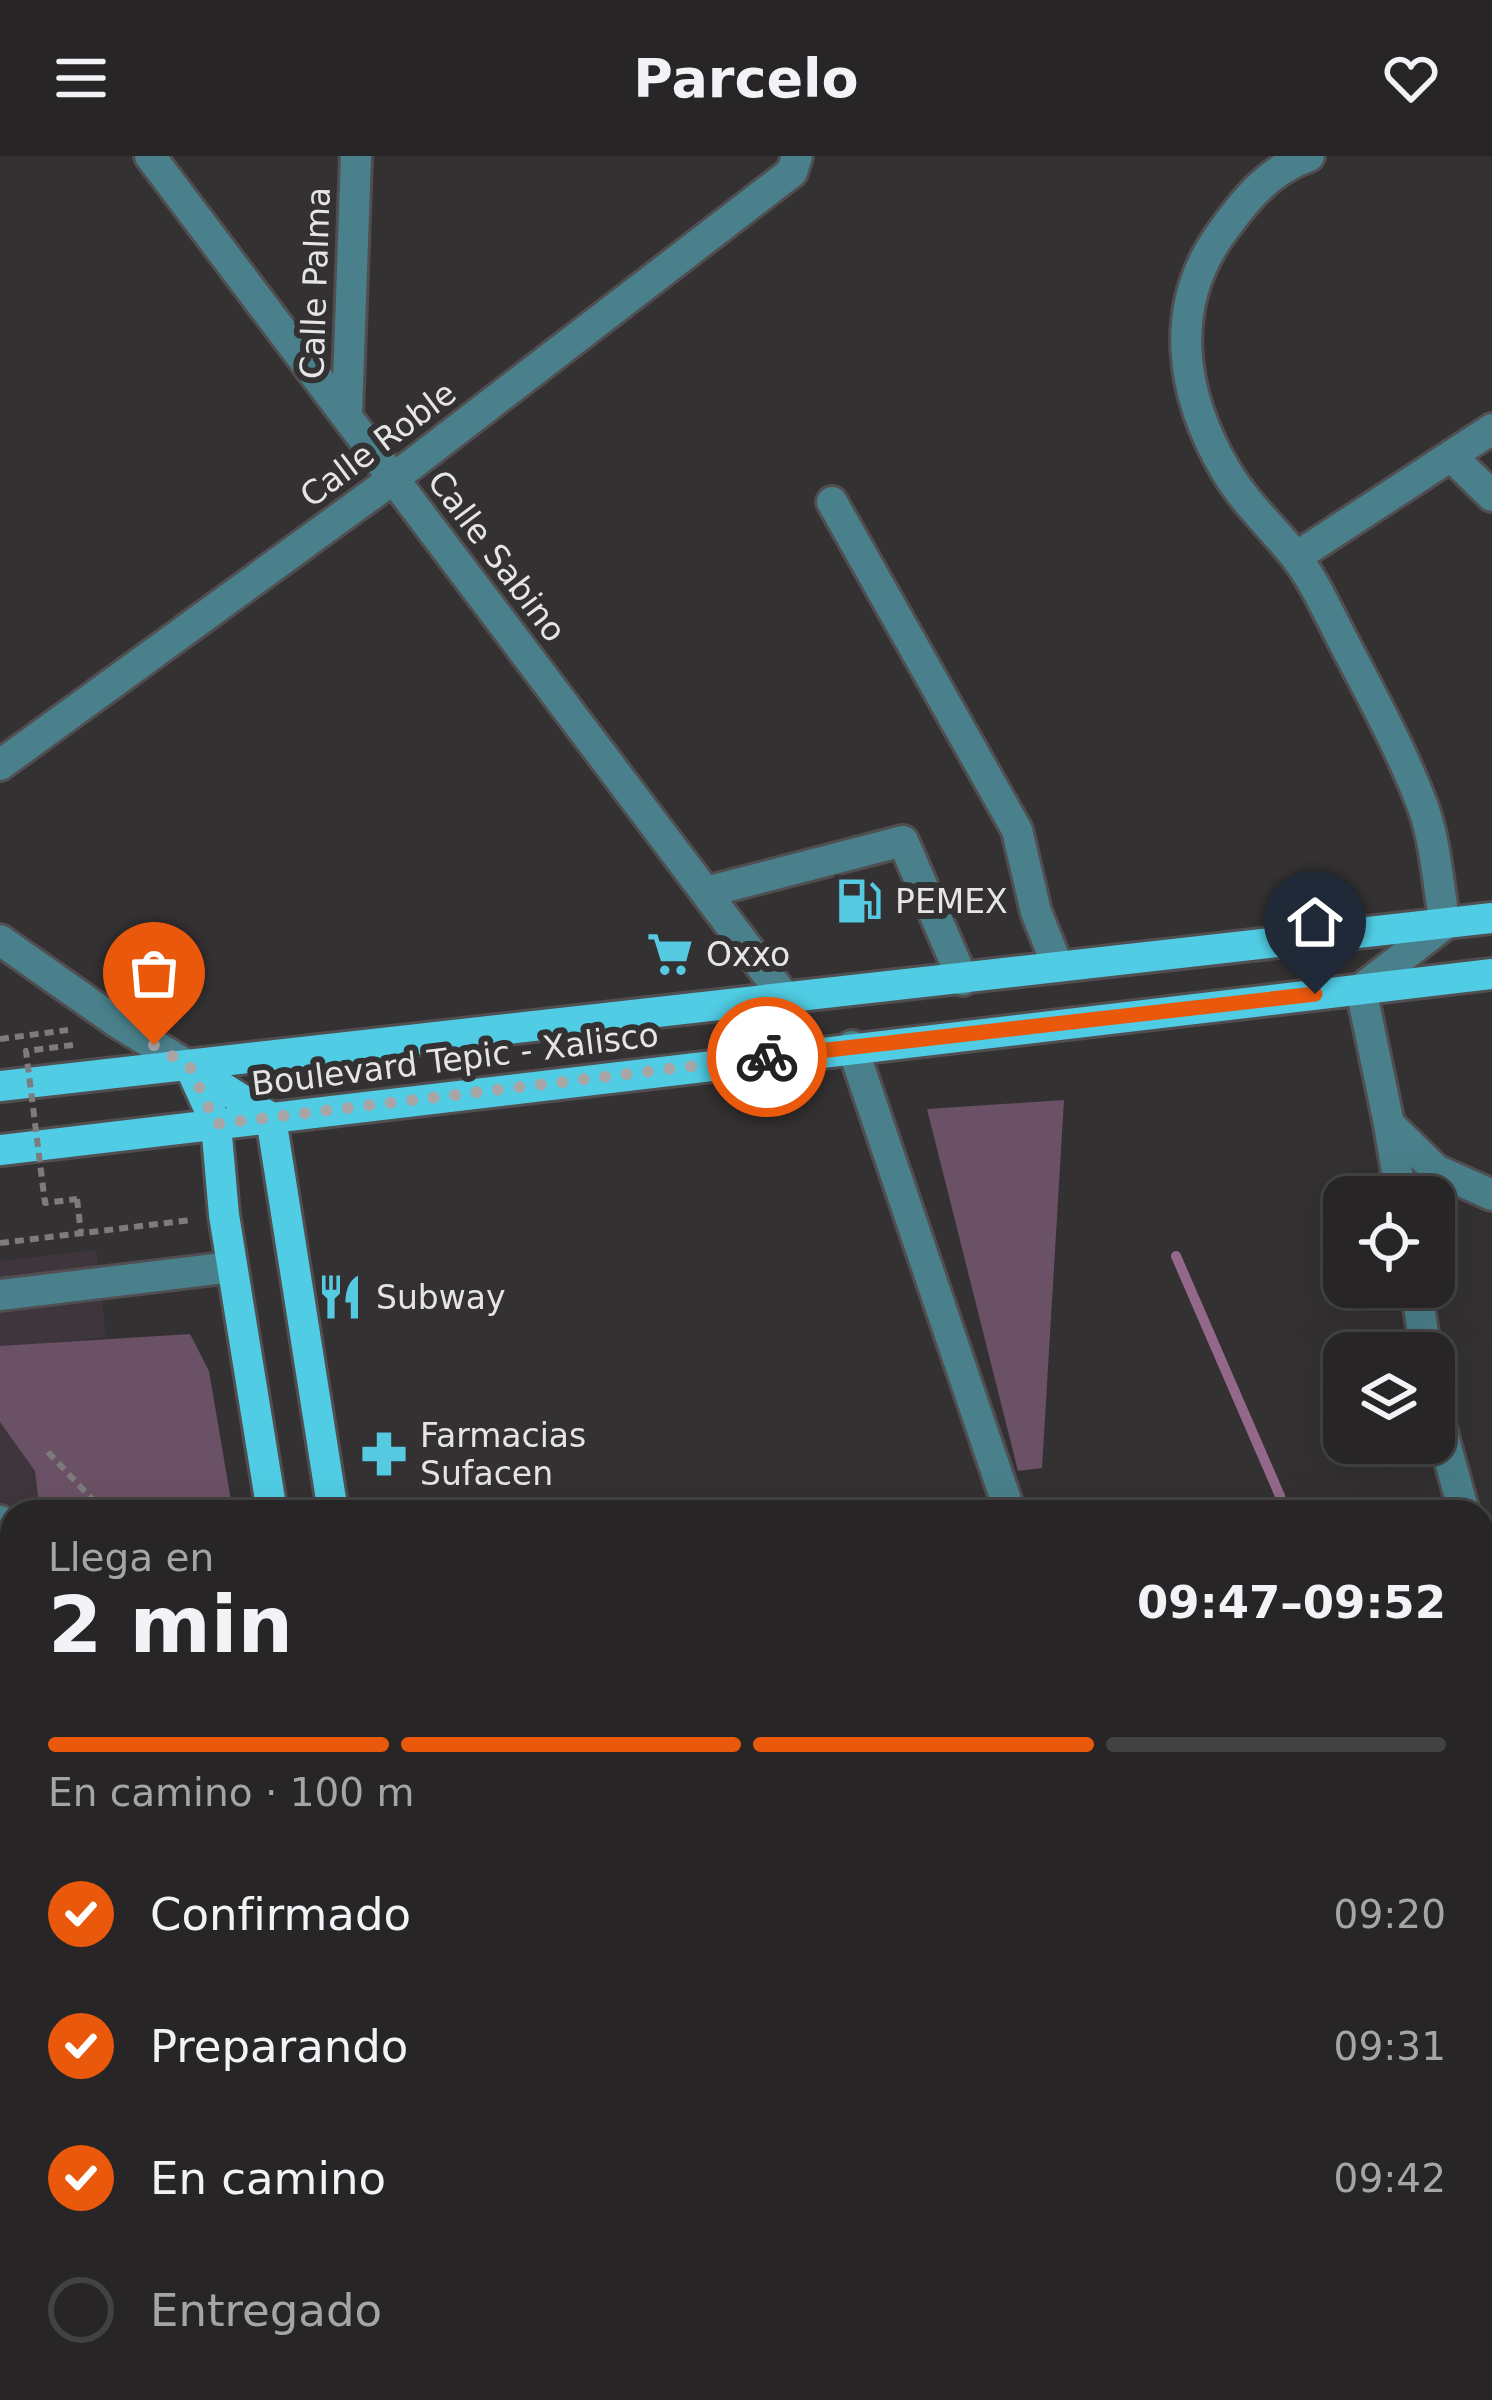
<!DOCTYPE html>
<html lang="es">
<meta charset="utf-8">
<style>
:root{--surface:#272526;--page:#333132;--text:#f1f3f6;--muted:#a4a5a7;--line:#434243;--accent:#ea580c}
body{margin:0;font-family:"DejaVu Sans",sans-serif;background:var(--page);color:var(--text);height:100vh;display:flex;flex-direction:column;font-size:45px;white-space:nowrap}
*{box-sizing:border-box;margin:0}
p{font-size:39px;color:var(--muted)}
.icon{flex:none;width:66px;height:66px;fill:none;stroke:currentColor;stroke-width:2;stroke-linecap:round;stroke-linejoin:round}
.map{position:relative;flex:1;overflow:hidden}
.details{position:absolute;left:0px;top:1344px;width:1494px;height:900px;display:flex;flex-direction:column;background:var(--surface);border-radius:36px 36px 0 0;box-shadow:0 12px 48px #0002,0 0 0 3px var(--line)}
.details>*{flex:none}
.fabs{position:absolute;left:1323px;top:1020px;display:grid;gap:24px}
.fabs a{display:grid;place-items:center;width:132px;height:132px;border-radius:24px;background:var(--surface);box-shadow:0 12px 48px #0002,0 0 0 3px var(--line);font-size:60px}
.pin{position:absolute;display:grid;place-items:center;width:102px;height:102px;color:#fff;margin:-123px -51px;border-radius:50% 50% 50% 0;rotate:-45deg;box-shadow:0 0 12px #0007}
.pin .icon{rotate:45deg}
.courier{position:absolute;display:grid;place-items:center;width:120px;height:120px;margin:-60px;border:9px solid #ea580c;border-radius:50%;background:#fff;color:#222;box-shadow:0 3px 15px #0007}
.summary em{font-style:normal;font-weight:800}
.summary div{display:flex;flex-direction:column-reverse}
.summary{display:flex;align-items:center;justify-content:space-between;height:204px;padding:0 48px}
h1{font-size:78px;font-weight:800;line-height:90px}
.bar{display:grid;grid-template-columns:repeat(4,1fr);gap:18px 12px;align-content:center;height:144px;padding:0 48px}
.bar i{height:15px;border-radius:9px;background:var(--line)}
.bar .active{background:var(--accent)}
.bar p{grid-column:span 4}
ol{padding:0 48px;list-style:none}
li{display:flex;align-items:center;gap:36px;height:132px}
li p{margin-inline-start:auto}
li .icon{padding:12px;border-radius:50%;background:var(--accent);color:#fff;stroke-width:4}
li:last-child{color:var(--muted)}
li i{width:66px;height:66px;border:6px solid var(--line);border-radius:50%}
header{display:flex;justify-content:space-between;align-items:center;height:156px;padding:0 48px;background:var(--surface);font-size:54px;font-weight:800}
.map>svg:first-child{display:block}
</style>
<header><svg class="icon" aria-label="menu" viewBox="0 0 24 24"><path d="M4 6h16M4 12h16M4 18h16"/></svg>Parcelo<svg class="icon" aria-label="heart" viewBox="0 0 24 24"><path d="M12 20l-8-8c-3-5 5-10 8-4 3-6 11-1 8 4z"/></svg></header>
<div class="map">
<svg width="1492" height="2244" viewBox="0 0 1492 2244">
<rect width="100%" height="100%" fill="#343133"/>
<!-- built -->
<path fill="#3f363d" d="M 96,1094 L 106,1181 L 21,1190 L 40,1356 L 12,1356 L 12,2232 L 368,2232 L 370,2244 L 0,2244 L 0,1105 Z
M 535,2232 L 965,2232 L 978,2244 L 537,2244 Z"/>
<!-- green -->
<path fill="#6b5165" d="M 1064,944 L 1042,1312 L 1018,1315 L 927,953 Z
M 190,1178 L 209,1215 L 233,1356 L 40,1356 L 35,1315 L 0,1266 L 0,1190 Z
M 68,2232 L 230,2232 L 232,2244 L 62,2244 Z"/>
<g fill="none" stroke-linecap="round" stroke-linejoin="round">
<!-- stream -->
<path stroke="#94688a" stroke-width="10" d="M 1176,1100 L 1280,1340 L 1281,1356
M 1482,1966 L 1492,1984"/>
</g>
<!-- building -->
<path fill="#9e9a9d" d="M 0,1946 L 12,1951 L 12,1966 L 0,1992 Z
M 15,2232 L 68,2232 L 62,2244 L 41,2244 Z
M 553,2232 L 622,2232 L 623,2244 L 554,2244 Z
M 797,2232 L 869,2232 L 871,2244 L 798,2244 Z"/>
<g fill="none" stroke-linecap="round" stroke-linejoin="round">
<!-- minor casing -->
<g stroke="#504e50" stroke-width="36">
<path id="minor" d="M 150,0 L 786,843
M 1309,0 C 1269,14 1246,43 1222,76 C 1167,151 1181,239 1226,315 C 1245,347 1272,371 1295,400 C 1313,423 1326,452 1340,479 C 1369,535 1401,592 1423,651 C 1436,687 1438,730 1445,768 L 1361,833 L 1389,968 L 1436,1014 L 1492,1039
M 347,257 L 356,0
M 1451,300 L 1492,340
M 832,346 L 1017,674 L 1036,756 L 1058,811
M 1296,401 L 1492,273
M 0,609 L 393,323 L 792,16 L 797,0
M 706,736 L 903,685 L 963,824
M 0,784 L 118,867 L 190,911
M 852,890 L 1010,1356
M 1389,968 L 1401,1041
M 1416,1131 L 1426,1197
M 0,1139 L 232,1111
M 1434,1247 L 1464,1356
M 0,1365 L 12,1472
M 1482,1422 L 1492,1458
M 0,1734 L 12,1732
M 1482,2155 L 1492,2169
M 428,2232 L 430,2244
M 499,2232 L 501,2244"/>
</g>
<!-- major casing -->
<g stroke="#504e50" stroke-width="36">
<path id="major" d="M 190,911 L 216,968 L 224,1059 L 272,1356
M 190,911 L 271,962
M 0,930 L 1492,762
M 271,962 L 333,1356
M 0,994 L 1492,818
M 1013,2232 L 1026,2244
M 1061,2232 L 1074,2244"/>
</g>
<!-- path -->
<path stroke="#7e7b7d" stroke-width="6" stroke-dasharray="9 6" stroke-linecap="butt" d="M 0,883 L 68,874
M 77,1043 L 81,1077
M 0,1087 L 191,1064
M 48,1296 L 104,1356
M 0,1868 L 12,1866
M 0,2230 L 12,2202"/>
<!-- minor -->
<use href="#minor" stroke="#4a808b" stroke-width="30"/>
<!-- major -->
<use href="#major" stroke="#50cde4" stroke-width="30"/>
<!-- path-bridge -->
<path stroke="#7e7b7d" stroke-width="6" stroke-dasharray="9 6" stroke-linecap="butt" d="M 73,889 L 26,895 L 45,1047 L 77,1043"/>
</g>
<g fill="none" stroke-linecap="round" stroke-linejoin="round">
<!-- done -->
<path stroke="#a8a5a7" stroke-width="12" stroke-dasharray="0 21.6" d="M 154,889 L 190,911 L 216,968 L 767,901"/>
<!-- route -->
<path stroke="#ea580c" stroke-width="15" d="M 767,901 L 1315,838"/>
</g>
<!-- icons -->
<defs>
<g id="fuel-bare" transform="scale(3.6)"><path d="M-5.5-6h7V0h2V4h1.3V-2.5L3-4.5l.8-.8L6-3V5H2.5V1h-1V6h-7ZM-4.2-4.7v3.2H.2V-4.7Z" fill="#55cae0" stroke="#343133" stroke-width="2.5" paint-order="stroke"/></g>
<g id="supermarket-bare" transform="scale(3.6)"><path d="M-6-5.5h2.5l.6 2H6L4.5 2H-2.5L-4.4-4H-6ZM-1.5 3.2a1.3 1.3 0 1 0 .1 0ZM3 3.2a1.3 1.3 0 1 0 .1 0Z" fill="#55cae0" stroke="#343133" stroke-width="2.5" paint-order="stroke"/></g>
<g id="restaurant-bare" transform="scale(3.6)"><path d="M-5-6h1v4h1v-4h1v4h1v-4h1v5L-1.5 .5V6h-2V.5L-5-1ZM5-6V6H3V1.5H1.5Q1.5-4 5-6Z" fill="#55cae0" stroke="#343133" stroke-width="2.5" paint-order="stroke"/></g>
<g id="pharmacy-bare" transform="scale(3.6)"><path d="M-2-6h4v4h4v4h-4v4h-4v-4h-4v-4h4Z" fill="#55cae0" stroke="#343133" stroke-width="2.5" paint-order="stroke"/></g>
</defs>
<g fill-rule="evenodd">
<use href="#fuel-bare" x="859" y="745"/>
<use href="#supermarket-bare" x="670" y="798"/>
<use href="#restaurant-bare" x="340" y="1141"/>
<use href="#pharmacy-bare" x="384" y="1298"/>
</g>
<g text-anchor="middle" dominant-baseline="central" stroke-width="12" stroke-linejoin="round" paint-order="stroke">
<!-- street labels -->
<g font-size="33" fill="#e6e4e6" stroke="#343133">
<text transform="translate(315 127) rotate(-88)">Calle Palma</text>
<text transform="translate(378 288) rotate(-37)">Calle Roble</text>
<text transform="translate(497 400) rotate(53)">Calle Sabino</text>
<text transform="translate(455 903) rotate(-7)">Boulevard Tepic - Xalisco</text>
</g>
<!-- poi labels -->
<g font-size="33" fill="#e6e4e6" stroke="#343133" text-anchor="start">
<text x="895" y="745">PEMEX</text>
<text x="706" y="798">Oxxo</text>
<text x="376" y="1141">Subway</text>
<text x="420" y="1279">Farmacias<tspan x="420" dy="38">Sufacen</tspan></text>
</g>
</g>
</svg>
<div class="fabs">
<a><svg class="icon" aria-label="locate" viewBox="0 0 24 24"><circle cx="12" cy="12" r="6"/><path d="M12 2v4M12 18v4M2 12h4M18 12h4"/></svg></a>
<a><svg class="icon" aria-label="layers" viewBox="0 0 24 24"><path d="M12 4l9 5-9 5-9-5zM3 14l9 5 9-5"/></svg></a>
</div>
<div class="pin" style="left:154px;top:889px;background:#ea580c"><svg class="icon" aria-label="bag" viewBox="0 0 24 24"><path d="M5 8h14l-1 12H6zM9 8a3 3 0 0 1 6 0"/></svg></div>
<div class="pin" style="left:1315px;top:838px;background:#1f2937"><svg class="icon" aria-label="home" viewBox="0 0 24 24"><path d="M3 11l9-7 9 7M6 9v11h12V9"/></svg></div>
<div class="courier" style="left:767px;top:901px"><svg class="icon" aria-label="bike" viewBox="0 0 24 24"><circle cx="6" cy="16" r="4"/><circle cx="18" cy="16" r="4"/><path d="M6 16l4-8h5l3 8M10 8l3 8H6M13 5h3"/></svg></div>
<section class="details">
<div class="summary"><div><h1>2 min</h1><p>Llega en</p></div><em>09:47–09:52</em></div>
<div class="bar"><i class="active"></i><i class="active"></i><i class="active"></i><i></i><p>En camino · 100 m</p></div>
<ol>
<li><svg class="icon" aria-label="check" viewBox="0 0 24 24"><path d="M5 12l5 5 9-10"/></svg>Confirmado<p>09:20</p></li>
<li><svg class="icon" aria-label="check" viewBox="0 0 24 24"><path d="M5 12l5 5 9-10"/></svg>Preparando<p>09:31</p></li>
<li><svg class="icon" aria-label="check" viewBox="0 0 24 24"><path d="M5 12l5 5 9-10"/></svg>En camino<p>09:42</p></li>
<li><i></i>Entregado</li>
</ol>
</section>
</div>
